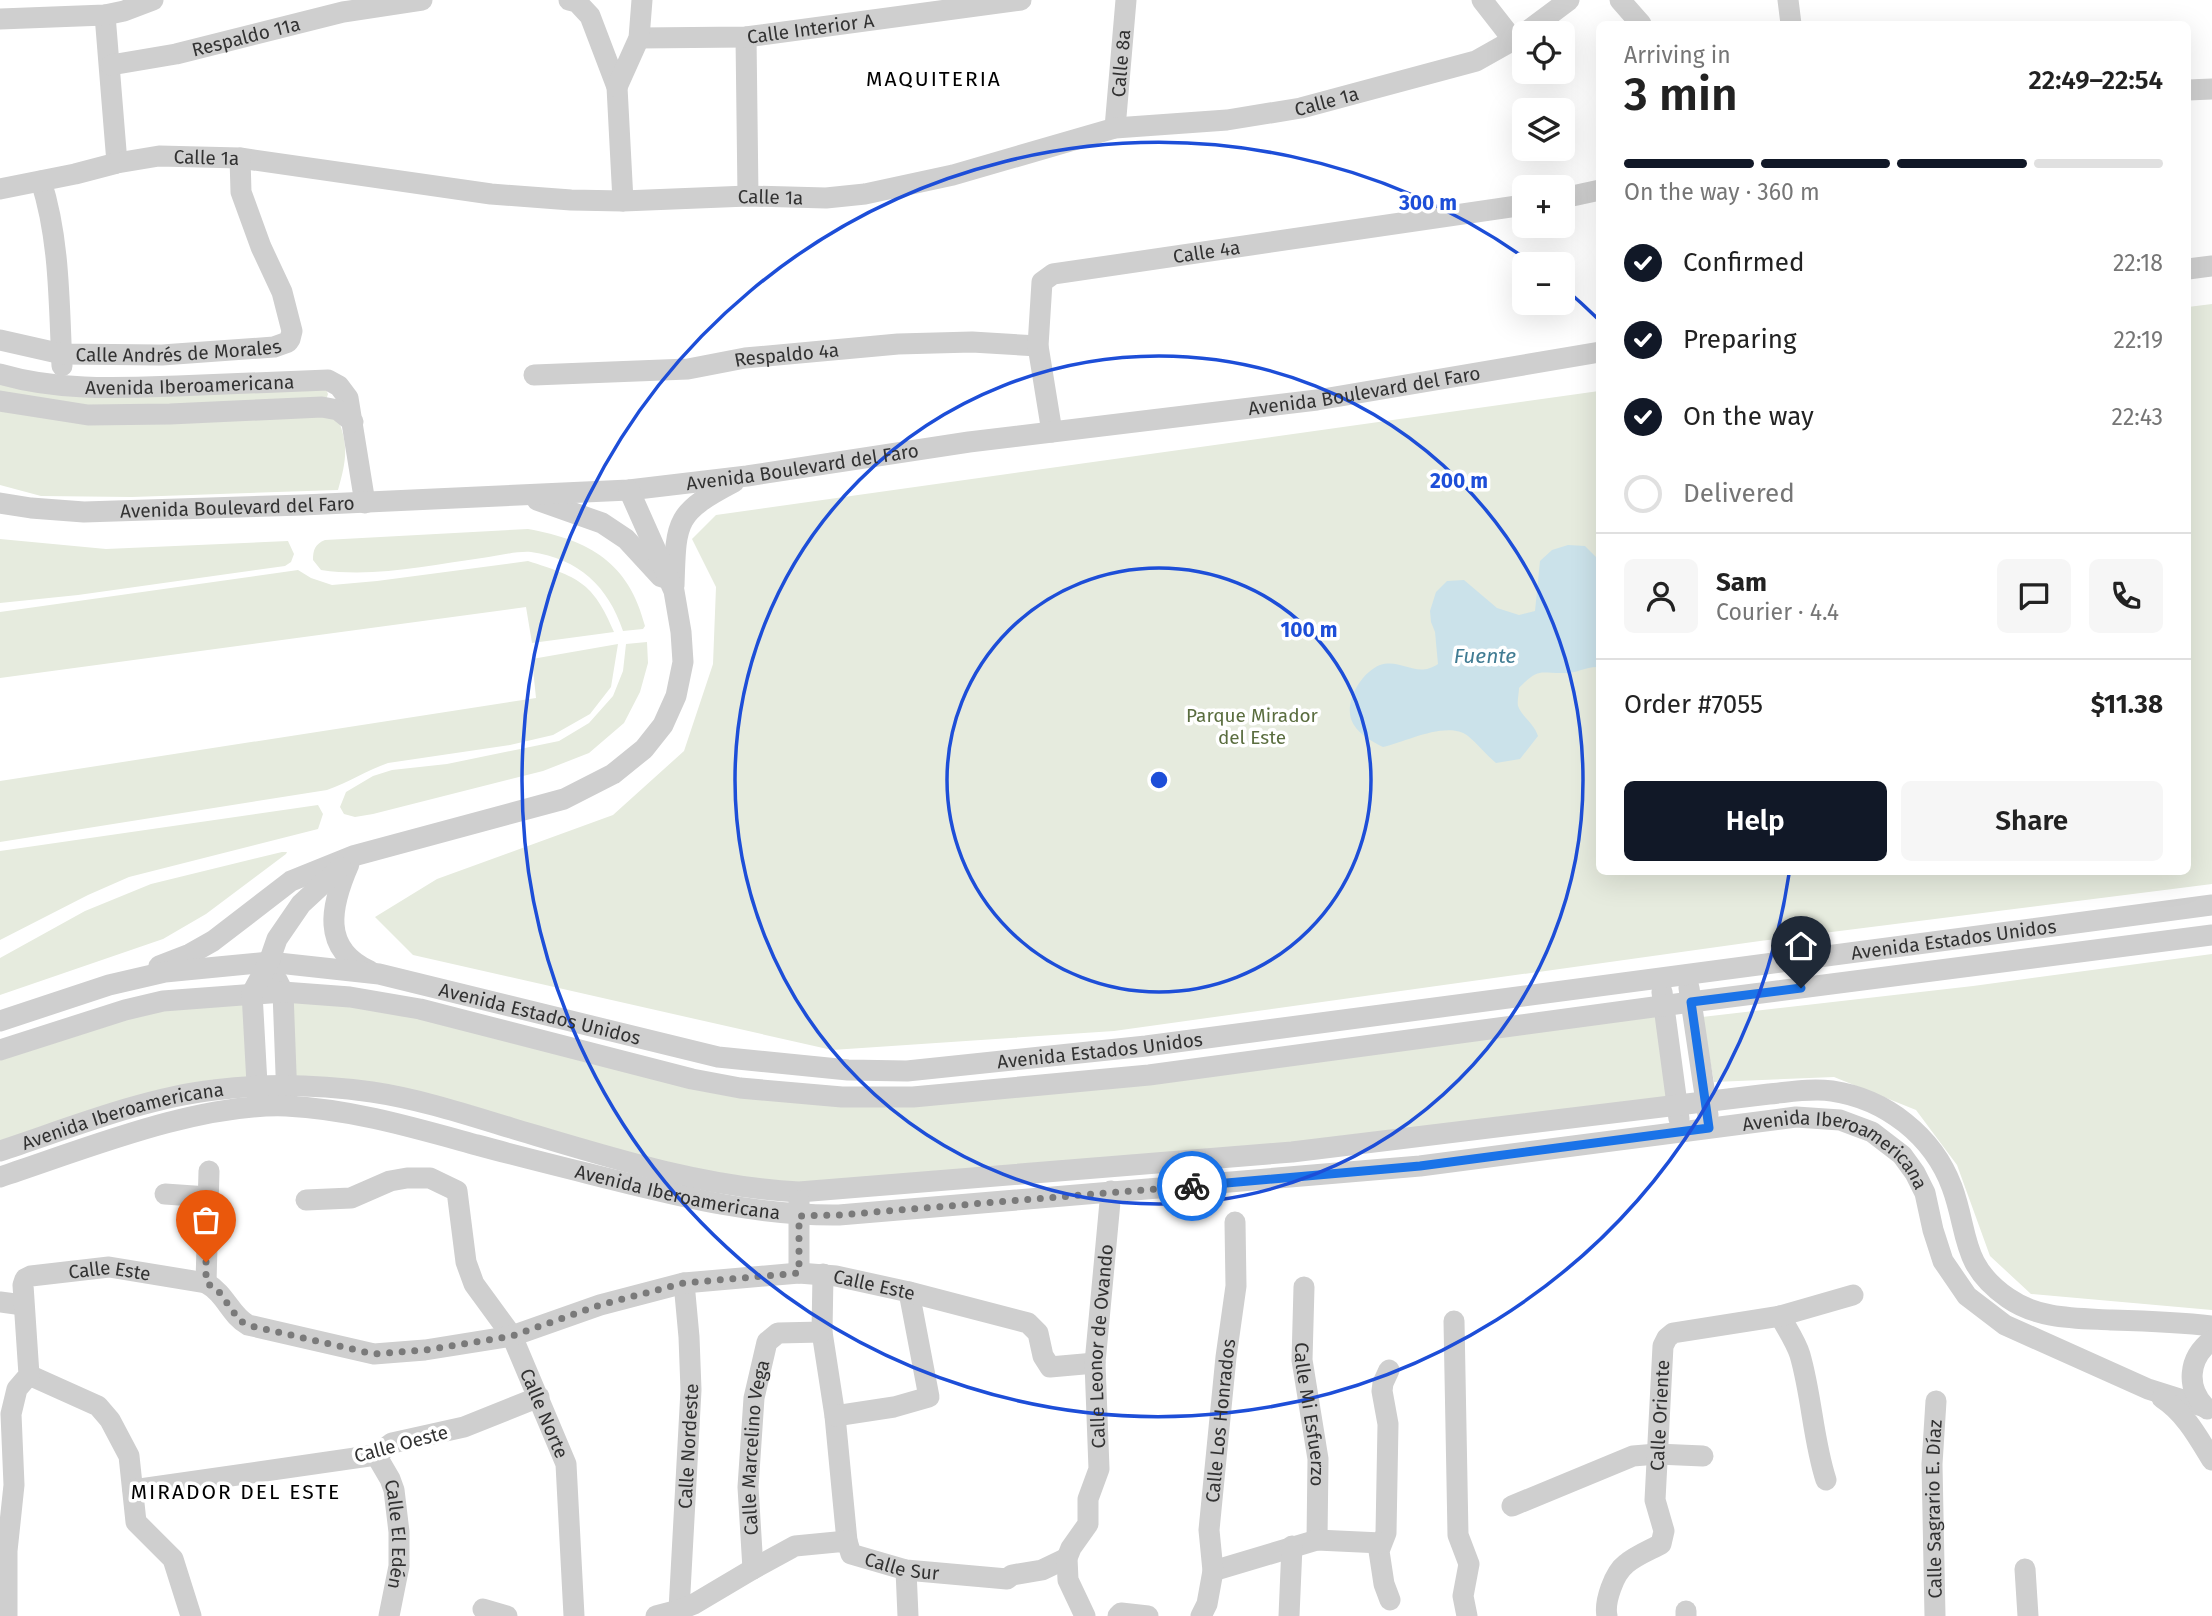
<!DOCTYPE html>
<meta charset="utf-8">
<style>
:root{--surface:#fff;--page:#f6f6f6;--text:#222;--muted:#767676;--line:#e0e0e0;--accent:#111827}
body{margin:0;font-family:"Fira Sans",sans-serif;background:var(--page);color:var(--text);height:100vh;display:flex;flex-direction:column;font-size:26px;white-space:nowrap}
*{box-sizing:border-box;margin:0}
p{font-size:23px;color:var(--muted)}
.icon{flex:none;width:38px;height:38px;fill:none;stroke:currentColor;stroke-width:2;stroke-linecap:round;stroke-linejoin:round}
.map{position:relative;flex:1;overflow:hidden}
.sheet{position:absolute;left:1596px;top:21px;width:595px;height:854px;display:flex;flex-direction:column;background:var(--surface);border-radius:10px;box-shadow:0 7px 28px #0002}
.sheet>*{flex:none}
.controls{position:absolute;left:1512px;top:21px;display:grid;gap:14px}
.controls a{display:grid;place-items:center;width:63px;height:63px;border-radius:10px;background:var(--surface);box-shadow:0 7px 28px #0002;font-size:35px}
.pin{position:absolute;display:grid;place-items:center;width:60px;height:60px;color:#fff;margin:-72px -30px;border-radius:50% 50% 50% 0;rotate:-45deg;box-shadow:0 0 7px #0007}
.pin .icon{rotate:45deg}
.courier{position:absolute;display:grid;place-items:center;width:70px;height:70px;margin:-35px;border:5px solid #1a73e8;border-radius:50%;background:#fff;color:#222;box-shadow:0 2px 9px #0007}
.headline em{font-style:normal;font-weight:600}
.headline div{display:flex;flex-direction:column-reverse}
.headline{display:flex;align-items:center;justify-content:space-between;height:119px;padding:0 28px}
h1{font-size:46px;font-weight:600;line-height:52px}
.bar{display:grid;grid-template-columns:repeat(4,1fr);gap:10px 7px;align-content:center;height:84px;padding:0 28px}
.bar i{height:9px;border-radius:5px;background:var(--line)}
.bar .current{background:var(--accent)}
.bar p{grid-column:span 4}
.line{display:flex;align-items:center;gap:18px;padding:0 28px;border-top:2px solid var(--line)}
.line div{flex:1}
.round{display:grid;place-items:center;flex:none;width:74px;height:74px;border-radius:10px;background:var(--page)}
ol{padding:0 28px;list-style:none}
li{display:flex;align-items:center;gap:21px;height:77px}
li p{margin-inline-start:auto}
li .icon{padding:7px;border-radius:50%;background:var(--accent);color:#fff;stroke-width:4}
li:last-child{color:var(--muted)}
li i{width:38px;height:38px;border:4px solid var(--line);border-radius:50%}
.primary-button{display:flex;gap:14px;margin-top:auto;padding:14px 28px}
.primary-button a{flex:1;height:80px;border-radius:10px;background:var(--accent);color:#fff;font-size:28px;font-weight:600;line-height:80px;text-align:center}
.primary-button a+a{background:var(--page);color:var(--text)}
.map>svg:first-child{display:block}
</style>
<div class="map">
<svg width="2212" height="1616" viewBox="0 0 2212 1616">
<rect width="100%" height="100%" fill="#fff"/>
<!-- green -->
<path fill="#e6ebde" d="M 2212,304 L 2212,884 L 1760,941 L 1114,1031 L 832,1050 L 413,955 L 375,917 L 437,879 L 613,815 L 684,751 L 713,664 L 716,587 L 692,539 L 716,515 L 1599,391 L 1600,872 L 2188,872 L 2188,307 Z
M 0,377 L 325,387 L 328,394 L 325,403 L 86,412 L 0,397 Z
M 0,408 L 318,415 L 338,419 C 349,446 346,462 338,490 L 132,497 L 41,496 L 0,485 Z
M 528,529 C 590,540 629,563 645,626 L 643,629 L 623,631 C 608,586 579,559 531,552 C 516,551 497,556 482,558 C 430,565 374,578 321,570 L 313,560 C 313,550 315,544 325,540 Z
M 0,539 L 106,549 L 288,541 L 294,554 L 291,562 L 285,566 L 78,595 L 0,603 Z
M 528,561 C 577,577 593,581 614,632 L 532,643 L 526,607 L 0,678 L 0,612 L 298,570 L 311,578 L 332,585 L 377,581 Z
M 647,642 L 648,663 L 640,692 L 624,723 L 589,753 L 543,771 L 373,814 L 355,817 L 344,814 L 340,807 L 346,792 L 373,776 L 392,770 L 447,764 L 559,741 L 589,723 L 613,696 L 623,671 L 626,644 Z
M 618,644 L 611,687 L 590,714 L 553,735 L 510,745 L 388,763 C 367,770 348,783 327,790 L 0,842 L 0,781 L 536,698 L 532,659 Z
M 318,805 L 323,814 L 318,829 L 129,877 L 88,895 L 0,940 L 0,851 Z
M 282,852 L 287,852 L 286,854 L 206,914 L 163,939 L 0,995 L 0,958 L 85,911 L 151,884 Z
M 2212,954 L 2212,1310 L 2031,1294 L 1990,1256 L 1957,1165 L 1916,1110 L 1834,1077 L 1714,1082 L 1702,1017 L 1973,986 Z
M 246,1002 L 249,1079 L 0,1144 L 0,1057 L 150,1009 Z
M 293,1003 L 355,1004 L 845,1103 L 1658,1014 L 1668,1097 L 1221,1152 L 837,1183 L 753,1181 L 293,1081 Z"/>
<!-- water -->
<path fill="#cbe2ea" d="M 1568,545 L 1585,546 L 1599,560 L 1599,667 C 1587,666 1577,673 1566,673 C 1540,674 1540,666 1519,688 C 1519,693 1517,701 1518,706 C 1522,717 1534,723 1538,736 L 1520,759 L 1496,763 C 1486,755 1478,744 1468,736 C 1447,720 1406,742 1383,747 C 1371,741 1356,733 1351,719 C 1345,700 1362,672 1380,665 C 1402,658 1416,679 1438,664 L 1435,632 L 1431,622 L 1430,611 L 1436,592 L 1447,581 L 1464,580 L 1497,608 L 1519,615 L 1535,611 L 1540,561 L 1552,550 Z"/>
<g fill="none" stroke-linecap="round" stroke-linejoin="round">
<!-- minor -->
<g stroke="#cfcfcf" stroke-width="21">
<path d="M 569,0 L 577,2 L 590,16 L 617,87 L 623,201"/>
<path d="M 1482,0 L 1514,41"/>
<path d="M 1620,0 L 1641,24"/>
<path d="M 1788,0 L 1791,24"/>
<path d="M 105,15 L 117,163"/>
<path d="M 0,19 L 105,15 L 124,11 L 153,0"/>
<path d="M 1525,33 L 1569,0"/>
<path d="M 746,37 L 748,196"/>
<path id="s1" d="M 639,38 L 746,37 L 1021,0"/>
<path id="s2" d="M 111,65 L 176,54 L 343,12 L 422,0"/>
<path d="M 617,87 L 639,38 L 642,0"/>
<path d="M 2188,90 L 2212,89"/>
<path id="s3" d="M 1115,128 L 1126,0"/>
<path d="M 41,181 C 60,240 59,305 62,366"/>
<path id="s4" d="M 0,189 L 75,174 L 117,163 L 159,156 L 240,158 L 491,194 L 571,200 L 623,201 L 748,196 L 826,198 L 865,194 L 953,175 L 1115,128 L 1227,120 L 1301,108 L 1476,61 L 1524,34"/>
<path d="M 1563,198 L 1600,190"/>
<path d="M 2188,269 L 2212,266"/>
<path id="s5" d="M 0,340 L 62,354 L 162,355 L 274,347 L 288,342 L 290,339 L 292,331 L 282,292 L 261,247 L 241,192 L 240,158"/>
<path id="s6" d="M 0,374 C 58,391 118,388 177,386 C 228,384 278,382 328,380 L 339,386 L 348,398 L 365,503"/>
<path id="s7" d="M 534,375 L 688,369 L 745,358 L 898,344 L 972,342 L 1038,346"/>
<path d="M 0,401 L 88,415 L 170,414 L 322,407 L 338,410 L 353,422"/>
<path id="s8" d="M 1052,432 L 1038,346 L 1042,282 L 1053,274 L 1524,205"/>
<path d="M 537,500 L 602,523 L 626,539 L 661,577"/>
<path id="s9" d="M 0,503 L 31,508 L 84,512 L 303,505 L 629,490 L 747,476 L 969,442 L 1317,400 L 1600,352"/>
<path d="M 674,586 C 676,520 675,513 734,482"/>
<path d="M 349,864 C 331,905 320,949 370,971"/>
<path d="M 159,966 L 190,954 L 213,941 L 291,881 L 353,856 L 564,799 L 613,774 L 644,749 L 663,725 L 676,696 L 683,662 L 681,632 L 674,591 L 629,490"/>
<path d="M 277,980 L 283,992 L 287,1100"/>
<path d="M 1689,988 L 1708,1115"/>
<path d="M 1662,992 L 1679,1119"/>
<path id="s10" d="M 0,1021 L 109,985 L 165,972 L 269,962 L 379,974 L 718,1057 L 848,1070 L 907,1071 L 1146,1046 L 2212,905"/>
<path d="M 0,1050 L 125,1010 L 163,1001 L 283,992 L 350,997 L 420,1009 L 692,1079 L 740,1088 L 842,1097 L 913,1097 L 1149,1075 L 1691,1002 L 2212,935"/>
<path d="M 258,1102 L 252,993 L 269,962 L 277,939 L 301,904 L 341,867"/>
<path id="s11" d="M 0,1151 C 67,1129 144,1098 214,1090 C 265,1083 321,1085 372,1092 C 419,1099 465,1114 511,1128 C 605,1156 700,1187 799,1192 L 1292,1152 L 1769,1094 C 1790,1092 1811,1088 1832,1091 C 1886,1099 1933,1136 1952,1187 C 1969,1233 1960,1265 2008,1298 C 2038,1319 2075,1318 2111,1320 C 2144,1321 2178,1322 2212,1326"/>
<path id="s12" d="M 0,1177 C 85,1149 197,1103 286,1106 C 351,1109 415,1128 477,1145 C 521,1157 566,1168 610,1179 C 686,1198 760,1216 839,1215 L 1420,1166 L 1796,1117 L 1840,1120 L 1872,1132 L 1902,1155 L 1915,1173 L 1925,1193 L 1933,1230 L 1943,1261 L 1967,1296 L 2005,1325 L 2148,1389 L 2205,1407"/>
<path d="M 165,1194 L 208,1197"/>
<path id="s13" d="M 306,1200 L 351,1198 L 390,1181 L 407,1178 L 430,1178 L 457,1191 L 466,1262 L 474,1284 L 512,1336 L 566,1464 L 574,1616"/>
<path d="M 799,1201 L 799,1273"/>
<path d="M 823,1274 L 822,1332 L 835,1416 L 847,1541"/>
<path d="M 206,1283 L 209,1171"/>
<path id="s14" d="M 1304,1287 L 1302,1360 L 1318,1459 L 1317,1540"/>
<path d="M 0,1302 L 23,1305"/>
<path d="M 1780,1316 C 1787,1329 1796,1342 1800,1355 C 1812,1397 1813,1440 1826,1480"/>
<path d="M 1454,1321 L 1458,1535 L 1469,1564 L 1463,1596 L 1467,1616"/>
<path d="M 1389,1370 L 1383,1383 L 1382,1391 L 1388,1424 L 1386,1533 L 1379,1551 L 1384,1584 L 1390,1600"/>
<path d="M 29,1375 L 98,1406 L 110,1420 L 129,1456 L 136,1522 L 173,1559 L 191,1616"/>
<path d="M 2162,1398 C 2185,1413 2198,1437 2212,1460"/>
<path d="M 2207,1409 C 2185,1388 2188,1358 2212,1340"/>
<path d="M 835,1416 L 894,1407 L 929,1397 L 909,1292"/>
<path id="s15" d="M 376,1455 L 390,1479 L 394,1490 L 399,1532 L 399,1566 L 389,1616"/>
<path d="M 133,1490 L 376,1455 L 392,1443 L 464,1427 L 539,1397"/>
<path d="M 1512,1506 L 1633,1456 L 1657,1454 L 1703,1456"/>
<path id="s16" d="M 753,1569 L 748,1487 L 754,1398 L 767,1342 L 778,1333 L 822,1332"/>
<path d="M 2025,1569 L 2028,1616"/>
<path d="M 906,1570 L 908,1616"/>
<path d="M 1213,1571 L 1317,1540 L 1381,1543"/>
<path d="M 483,1609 L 507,1616"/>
<path id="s17" d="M 679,1610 L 691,1390 L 689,1337 L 684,1283"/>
<path id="s18" d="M 7,1616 L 7,1551 L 14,1485 L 11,1414 L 17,1389 L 29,1375 L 23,1285 L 25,1279 L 31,1276 L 109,1267 L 206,1283 C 226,1294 230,1315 248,1325 L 374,1354 L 425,1350 L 512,1336 L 600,1305 L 684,1283 L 799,1273 L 836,1276 L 909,1292 L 1028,1323 L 1038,1333 L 1043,1356 L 1050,1367 L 1095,1363"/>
<path id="s19" d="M 656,1616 L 679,1610 L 694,1604 L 753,1569 L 795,1546 L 847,1541 L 851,1554 L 906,1570 L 1007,1579 L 1012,1575 L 1042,1570 L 1067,1558"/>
<path id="s20" d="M 1085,1616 L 1068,1580 L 1067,1558 L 1071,1548 L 1088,1524 L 1088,1499 L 1099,1469 L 1095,1363 L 1111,1191"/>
<path d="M 1118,1616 L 1121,1613 L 1148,1616"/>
<path id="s21" d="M 1201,1616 L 1207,1604 L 1213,1571 L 1209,1530 L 1226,1357 L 1236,1286 L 1235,1222"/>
<path d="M 1289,1616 L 1292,1546"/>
<path id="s22" d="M 1607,1616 C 1604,1602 1614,1573 1626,1564 C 1635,1556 1650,1550 1661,1544 L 1664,1531 L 1655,1500 L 1663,1346 L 1667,1338 L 1673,1333 L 1780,1316 L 1853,1295"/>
<path d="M 1686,1616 L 1686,1611"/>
<path id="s23" d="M 1935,1616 L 1932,1464 L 1936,1401"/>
</g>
</g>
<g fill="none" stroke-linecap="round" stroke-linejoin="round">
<!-- done -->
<path stroke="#7a7a7a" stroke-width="7" stroke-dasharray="0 12.6" d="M 206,1262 L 206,1283 L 217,1289 L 240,1321 L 251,1326 L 374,1354 L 425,1350 L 512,1336 L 600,1305 L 684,1283 L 799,1273 L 799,1216 L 839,1215 L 1192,1186"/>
<!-- route -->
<path stroke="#1a73e8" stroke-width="9" d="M 1192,1186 L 1420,1166 L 1709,1128 L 1691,1002 L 1801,988"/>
</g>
<!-- distance rings -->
<g fill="none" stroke="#1d4ed8" stroke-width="3.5">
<circle cx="1159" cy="780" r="212"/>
<circle cx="1159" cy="780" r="424"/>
<path d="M1789 874A637 637 0 1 1 1529 261M1564 288A637 637 0 0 1 1597 318"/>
</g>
<g text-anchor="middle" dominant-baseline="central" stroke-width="7" stroke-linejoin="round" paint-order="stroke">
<!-- street labels -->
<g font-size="19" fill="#323232" stroke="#fff">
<text stroke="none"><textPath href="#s1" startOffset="172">Calle Interior A</textPath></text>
<text stroke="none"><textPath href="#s2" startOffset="138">Respaldo 11a</textPath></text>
<text stroke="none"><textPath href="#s3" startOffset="65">Calle 8a</textPath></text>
<text stroke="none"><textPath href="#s4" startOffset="1344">Calle 1a</textPath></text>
<text stroke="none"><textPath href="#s4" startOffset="210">Calle 1a</textPath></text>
<text stroke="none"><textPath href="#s4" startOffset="777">Calle 1a</textPath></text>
<text stroke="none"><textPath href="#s8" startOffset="320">Calle 4a</textPath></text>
<text stroke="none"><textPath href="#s5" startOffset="180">Calle Andrés de Morales</textPath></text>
<text stroke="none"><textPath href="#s7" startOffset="254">Respaldo 4a</textPath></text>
<text stroke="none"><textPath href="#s6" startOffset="191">Avenida Iberoamericana</textPath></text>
<text stroke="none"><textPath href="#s9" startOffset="1372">Avenida Boulevard del Faro</textPath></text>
<text stroke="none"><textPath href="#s9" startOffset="805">Avenida Boulevard del Faro</textPath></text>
<text stroke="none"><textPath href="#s9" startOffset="238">Avenida Boulevard del Faro</textPath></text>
<text stroke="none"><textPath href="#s10" startOffset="1981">Avenida Estados Unidos</textPath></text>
<text stroke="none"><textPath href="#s10" startOffset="553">Avenida Estados Unidos</textPath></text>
<text stroke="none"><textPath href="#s10" startOffset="1120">Avenida Estados Unidos</textPath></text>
<text stroke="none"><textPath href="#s11" startOffset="128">Avenida Iberoamericana</textPath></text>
<text stroke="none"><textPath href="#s12" startOffset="1874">Avenida Iberoamericana</textPath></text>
<text stroke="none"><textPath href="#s12" startOffset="698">Avenida Iberoamericana</textPath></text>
<text stroke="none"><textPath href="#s18" startOffset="429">Calle Este</textPath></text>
<text stroke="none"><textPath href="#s18" startOffset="1227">Calle Este</textPath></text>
<text stroke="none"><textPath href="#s20" startOffset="282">Calle Leonor de Ovando</textPath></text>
<text stroke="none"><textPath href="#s13" startOffset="401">Calle Norte</textPath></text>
<text stroke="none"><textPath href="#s14" startOffset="128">Calle Mi Esfuerzo</textPath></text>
<text stroke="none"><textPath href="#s22" startOffset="228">Calle Oriente</textPath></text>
<text stroke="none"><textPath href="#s21" startOffset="198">Calle Los Honrados</textPath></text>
<text transform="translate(401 1444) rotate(-15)">Calle Oeste</text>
<text stroke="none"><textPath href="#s17" startOffset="164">Calle Nordeste</textPath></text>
<text stroke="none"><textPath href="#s16" startOffset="122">Calle Marcelino Vega</textPath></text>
<text stroke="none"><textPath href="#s23" startOffset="107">Calle Sagrario E. Díaz</textPath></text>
<text stroke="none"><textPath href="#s15" startOffset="84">Calle El Edén</textPath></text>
<text stroke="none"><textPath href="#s19" startOffset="275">Calle Sur</textPath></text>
</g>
<!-- park labels -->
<g font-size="19" fill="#5a6d3f" stroke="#fff">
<text x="1252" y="715">Parque Mirador<tspan x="1252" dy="22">del Este</tspan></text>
</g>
<!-- neighbourhood labels -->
<g font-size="21" letter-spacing="2" fill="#000" stroke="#fff">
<text x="934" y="79">MAQUITERIA</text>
<text x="236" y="1492">MIRADOR DEL ESTE</text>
</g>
<!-- water labels -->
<g font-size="21" font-style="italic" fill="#417c93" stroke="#fff">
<text x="1485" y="656">Fuente</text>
</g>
</g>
<circle cx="1159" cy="780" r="10" fill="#1d4ed8" stroke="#fff" stroke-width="3.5"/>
<g font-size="21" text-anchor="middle" font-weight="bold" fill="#1d4ed8" stroke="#fff" stroke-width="7" stroke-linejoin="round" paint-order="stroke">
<text x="1428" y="210">300 m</text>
<text x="1459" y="488">200 m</text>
<text x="1309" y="637">100 m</text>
</g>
</svg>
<div class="controls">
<a><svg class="icon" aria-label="locate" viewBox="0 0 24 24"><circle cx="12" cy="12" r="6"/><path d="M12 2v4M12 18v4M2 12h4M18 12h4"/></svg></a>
<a><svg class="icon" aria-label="layers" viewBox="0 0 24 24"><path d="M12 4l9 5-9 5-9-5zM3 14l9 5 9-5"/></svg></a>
<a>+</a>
<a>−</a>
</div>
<div class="pin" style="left:206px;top:1262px;background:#ea580c"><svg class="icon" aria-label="bag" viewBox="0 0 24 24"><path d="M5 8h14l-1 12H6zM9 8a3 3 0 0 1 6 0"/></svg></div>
<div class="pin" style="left:1801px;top:988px;background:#1f2937"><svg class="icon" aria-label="home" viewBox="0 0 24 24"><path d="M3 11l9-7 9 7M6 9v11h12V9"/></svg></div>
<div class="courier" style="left:1192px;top:1186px"><svg class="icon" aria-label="bike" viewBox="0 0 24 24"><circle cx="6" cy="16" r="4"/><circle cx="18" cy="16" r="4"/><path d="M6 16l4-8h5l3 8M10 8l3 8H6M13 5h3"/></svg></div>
<section class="sheet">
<div class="headline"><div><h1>3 min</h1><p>Arriving in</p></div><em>22:49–22:54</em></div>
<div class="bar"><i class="current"></i><i class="current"></i><i class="current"></i><i></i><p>On the way · 360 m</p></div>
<ol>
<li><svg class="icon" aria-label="check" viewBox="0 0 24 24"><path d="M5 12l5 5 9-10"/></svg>Confirmed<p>22:18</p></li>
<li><svg class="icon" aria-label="check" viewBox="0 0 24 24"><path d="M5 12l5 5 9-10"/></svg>Preparing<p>22:19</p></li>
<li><svg class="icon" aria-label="check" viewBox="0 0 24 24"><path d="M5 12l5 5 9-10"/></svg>On the way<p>22:43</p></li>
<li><i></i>Delivered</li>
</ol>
<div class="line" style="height:126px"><a class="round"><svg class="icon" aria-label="person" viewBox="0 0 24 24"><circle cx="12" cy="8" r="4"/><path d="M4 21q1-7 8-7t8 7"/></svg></a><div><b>Sam</b><p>Courier · 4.4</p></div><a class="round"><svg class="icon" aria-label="chat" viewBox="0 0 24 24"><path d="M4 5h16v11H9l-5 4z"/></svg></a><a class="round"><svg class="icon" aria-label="phone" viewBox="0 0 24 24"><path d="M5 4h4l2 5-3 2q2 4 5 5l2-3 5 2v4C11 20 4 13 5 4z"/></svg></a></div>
<div class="line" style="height:91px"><div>Order #7055</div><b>$11.38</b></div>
<div class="primary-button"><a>Help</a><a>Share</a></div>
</section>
</div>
